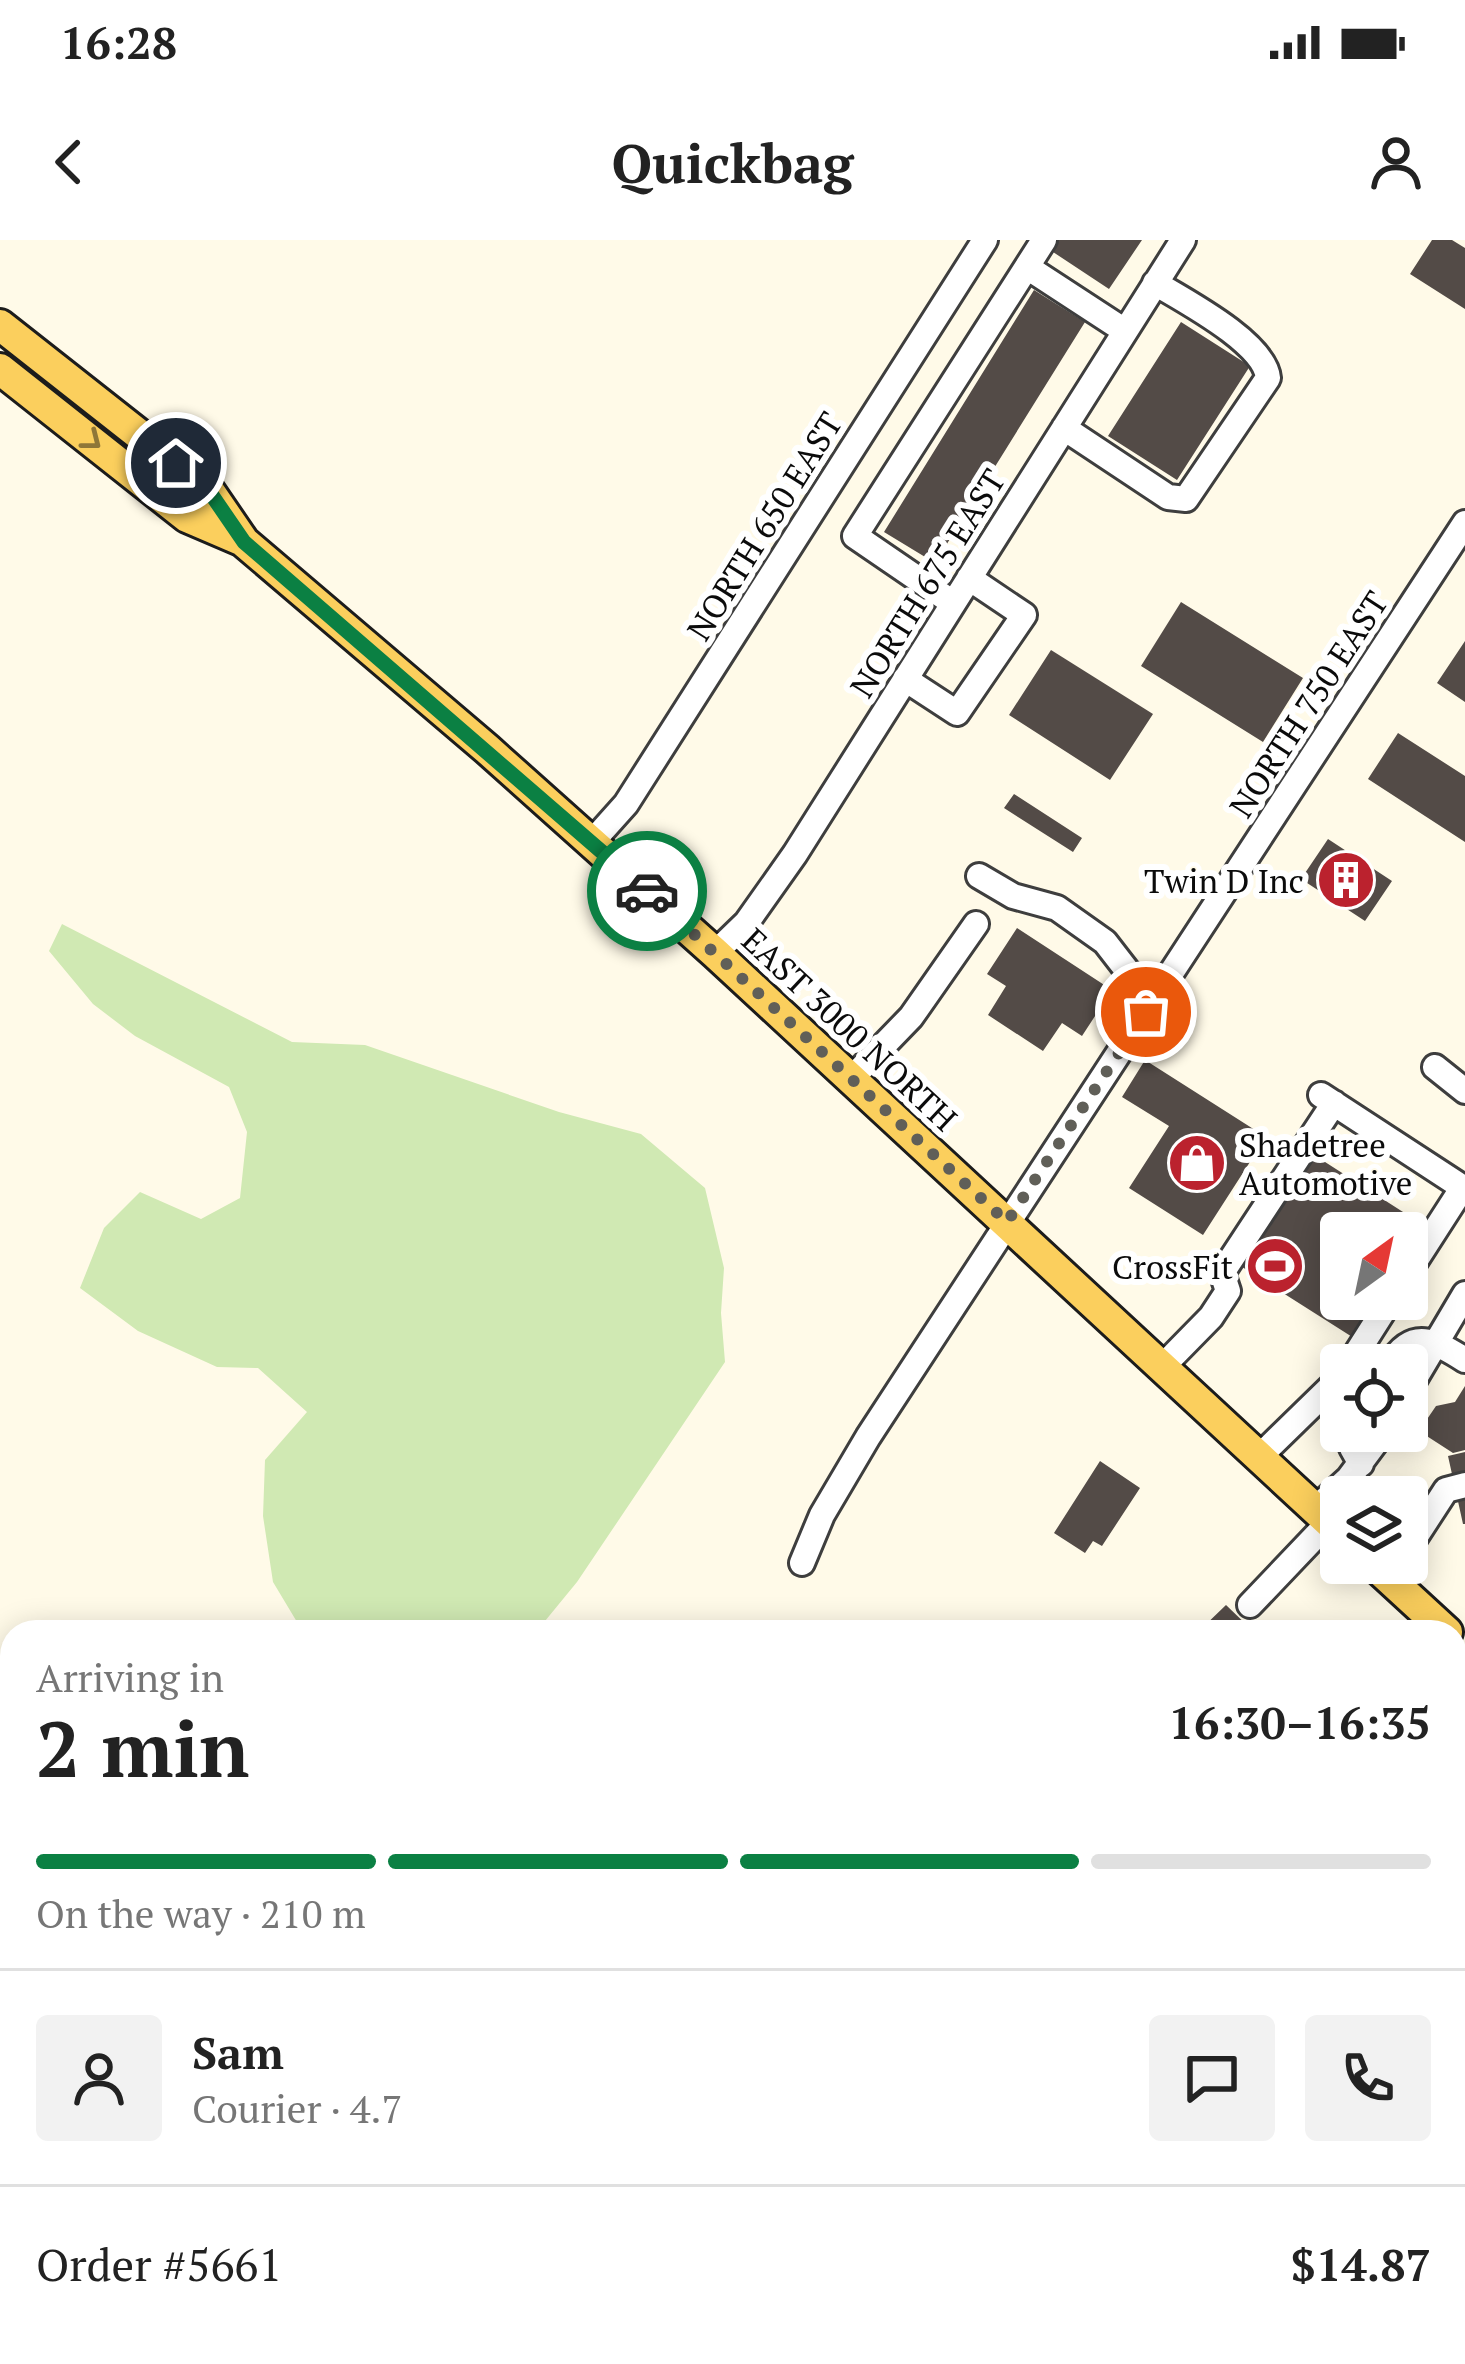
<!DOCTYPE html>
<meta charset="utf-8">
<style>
:root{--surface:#fff;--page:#f2f2f2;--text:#222;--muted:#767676;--line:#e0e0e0;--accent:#0b8043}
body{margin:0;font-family:"PT Serif",serif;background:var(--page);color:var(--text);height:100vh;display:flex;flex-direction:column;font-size:45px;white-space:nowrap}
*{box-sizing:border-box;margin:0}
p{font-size:39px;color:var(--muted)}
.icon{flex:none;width:66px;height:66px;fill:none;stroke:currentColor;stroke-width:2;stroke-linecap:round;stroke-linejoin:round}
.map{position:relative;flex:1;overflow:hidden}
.panel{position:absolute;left:0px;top:1380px;width:1467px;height:744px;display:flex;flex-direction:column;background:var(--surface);border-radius:36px 36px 0 0;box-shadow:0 6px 30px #0003}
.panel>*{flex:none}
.needle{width:78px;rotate:33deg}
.buttons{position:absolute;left:1320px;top:972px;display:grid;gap:24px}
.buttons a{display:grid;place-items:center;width:108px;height:108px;border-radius:12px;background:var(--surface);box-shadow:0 6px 30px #0003;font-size:60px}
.pin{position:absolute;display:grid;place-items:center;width:102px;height:102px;color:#fff;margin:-51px;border:6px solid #fff;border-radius:50%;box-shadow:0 3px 12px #0007}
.courier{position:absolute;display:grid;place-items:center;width:120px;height:120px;margin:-60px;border:9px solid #0b8043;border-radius:50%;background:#fff;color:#222;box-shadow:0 3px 15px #0007}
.summary em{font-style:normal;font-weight:600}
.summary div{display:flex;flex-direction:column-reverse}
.summary{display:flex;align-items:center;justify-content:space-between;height:204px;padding:0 36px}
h1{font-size:78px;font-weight:600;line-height:90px}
.bar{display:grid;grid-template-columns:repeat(4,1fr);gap:18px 12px;align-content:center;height:144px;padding:0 36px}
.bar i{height:15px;border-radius:9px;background:var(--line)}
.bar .current{background:var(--accent)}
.bar p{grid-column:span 4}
.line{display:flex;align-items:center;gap:30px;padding:0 36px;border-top:3px solid var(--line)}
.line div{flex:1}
.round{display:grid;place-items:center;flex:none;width:126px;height:126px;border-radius:12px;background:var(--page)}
.status{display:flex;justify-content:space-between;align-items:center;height:84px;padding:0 60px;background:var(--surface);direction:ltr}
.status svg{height:33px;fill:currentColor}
header{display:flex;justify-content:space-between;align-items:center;height:156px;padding:0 36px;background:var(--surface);font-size:54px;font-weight:600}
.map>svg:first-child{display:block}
</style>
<div class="status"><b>16:28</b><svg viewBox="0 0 49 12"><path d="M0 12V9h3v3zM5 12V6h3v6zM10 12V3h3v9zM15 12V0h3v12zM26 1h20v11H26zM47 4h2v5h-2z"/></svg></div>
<header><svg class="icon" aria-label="back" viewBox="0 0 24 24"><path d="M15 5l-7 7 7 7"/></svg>Quickbag<svg class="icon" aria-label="person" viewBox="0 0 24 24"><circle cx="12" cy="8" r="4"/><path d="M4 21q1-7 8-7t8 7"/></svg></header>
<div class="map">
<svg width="1465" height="2124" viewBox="0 0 1465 2124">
<rect width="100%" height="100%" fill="#fffae8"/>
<!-- green -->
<path fill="#d0e9b3" d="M 62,684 L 292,802 L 365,805 L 559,872 L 641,894 L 705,948 L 724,1028 L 721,1073 L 725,1122 L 577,1342 L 536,1392 L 303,1392 L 273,1342 L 263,1276 L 265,1220 L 307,1172 L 258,1128 L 217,1127 L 138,1091 L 80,1048 L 104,988 L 140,952 L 201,979 L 240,958 L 247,892 L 229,847 L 135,796 L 93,764 L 49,711 Z"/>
<!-- building -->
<path fill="#534b47" d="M 1057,0 L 1142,0 L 1109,49 L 1050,10 Z
M 1432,0 L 1452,0 L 1465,8 L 1465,69 L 1410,34 Z
M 1034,50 L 1085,82 L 935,323 L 884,292 Z
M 1181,82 L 1250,126 L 1177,240 L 1108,196 Z
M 1181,362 L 1303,438 L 1263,502 L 1141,426 Z
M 1465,401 L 1465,462 L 1437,443 Z
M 1051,410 L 1153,474 L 1110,540 L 1009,475 Z
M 1398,493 L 1465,536 L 1465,602 L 1368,539 Z
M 1014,554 L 1082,598 L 1073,612 L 1004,568 Z
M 1328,599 L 1392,641 L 1365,681 L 1301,639 Z
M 1017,688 L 1112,750 L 1082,796 L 1062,783 L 1043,811 L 988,775 L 1006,746 L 987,734 Z
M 1145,820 L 1266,897 L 1203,995 L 1129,948 L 1169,886 L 1122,857 Z
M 1311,913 L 1428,988 L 1407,1021 L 1407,993 L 1341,993 L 1341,1059 L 1383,1059 L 1357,1100 L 1239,1025 Z
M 1465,1146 L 1465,1210 L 1453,1213 L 1419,1191 L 1436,1166 L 1455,1162 Z
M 1465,1212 L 1465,1284 L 1463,1284 L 1448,1216 Z
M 1100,1221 L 1140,1248 L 1102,1306 L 1093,1301 L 1085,1313 L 1054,1293 Z
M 1226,1365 L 1254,1392 L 1198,1392 Z
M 1455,1573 L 1465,1581 L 1465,1662 L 1455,1655 Z
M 1455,2045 L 1465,2051 L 1465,2123 L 1448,2112 L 1455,2112 Z
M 728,2112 L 771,2112 L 787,2124 L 731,2124 L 724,2119 Z
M 1104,2112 L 1200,2112 L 1218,2124 L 1122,2124 Z
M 1271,2112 L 1373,2112 L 1391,2124 L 1282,2124 L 1269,2116 Z"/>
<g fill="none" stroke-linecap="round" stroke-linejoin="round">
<!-- minor casing -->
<g stroke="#3e3e3e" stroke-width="30">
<path id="minor" d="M 1027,27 L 1125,91
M 1064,188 L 1168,257 L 1186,259 L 1268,138 C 1265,103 1185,61 1155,43
M 953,363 L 855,296 L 1044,0
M 905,439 L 957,473 L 1024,375 L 969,338
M 592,602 L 626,564 L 985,0
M 979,636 L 1013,656 L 1057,668 L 1105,702 L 1129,733 L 1160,751
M 715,713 L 747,682 L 795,614 L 1183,0
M 1435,827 L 1465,851
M 851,839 L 911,777 L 976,684
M 1321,855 L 1465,949
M 1407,1034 L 1463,947
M 1349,1125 L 1391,1059
M 1390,1125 C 1412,1087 1435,1101 1465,1120
M 1161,1128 L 1211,1077 L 1228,1051 L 1222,1033 L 1334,863
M 1407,1152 L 1465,1054
M 1352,1191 L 1352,1208 L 1361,1224
M 1259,1217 L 1341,1137
M 1315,1269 L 1349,1238 L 1384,1191
M 1407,1310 L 1446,1250 L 1465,1245
M 802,1323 L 822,1275 L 868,1197 L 1465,283
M 1250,1365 L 1329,1282
M 1455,1527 L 1465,1525
M 1455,1797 L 1465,1782
M 1455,1904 L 1465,1912
M 1455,2022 L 1465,2029
M 0,2106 L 16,2124
M 672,2112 L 674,2124
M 851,2112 L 869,2124
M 1029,2112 L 1047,2124
M 1225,2112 L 1244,2124
M 1416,2112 L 1434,2124
M 567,2124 L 568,2112"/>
</g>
<!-- major casing -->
<g stroke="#1c1c1c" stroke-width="36">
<path id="major" d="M 0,85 L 207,248 L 244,302 L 487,509 L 715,713 L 1341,1293
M 0,129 L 187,277 L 243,301
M 1372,1323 L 1447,1392
M 984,2124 L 992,2112"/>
</g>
<!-- minor -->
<use href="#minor" stroke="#fff" stroke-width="24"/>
<!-- major -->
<use href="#major" stroke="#fbcf5d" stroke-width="30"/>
</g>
<!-- one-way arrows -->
<defs><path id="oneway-chevron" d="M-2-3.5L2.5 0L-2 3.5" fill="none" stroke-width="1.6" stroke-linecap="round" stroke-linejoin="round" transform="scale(3)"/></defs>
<use stroke="#8f7738" href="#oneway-chevron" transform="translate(92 201) rotate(38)"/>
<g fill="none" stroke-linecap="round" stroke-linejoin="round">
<!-- done -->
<path stroke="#605f58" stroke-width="12" stroke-dasharray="0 21.6" d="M 647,651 L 1007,982 L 1146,772"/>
<!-- route -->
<path stroke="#0b8043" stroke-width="15" d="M 176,223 L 207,248 L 244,302 L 647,651"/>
</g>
<!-- icons -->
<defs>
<g id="building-disc" transform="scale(3)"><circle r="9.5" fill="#bb222e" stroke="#fff"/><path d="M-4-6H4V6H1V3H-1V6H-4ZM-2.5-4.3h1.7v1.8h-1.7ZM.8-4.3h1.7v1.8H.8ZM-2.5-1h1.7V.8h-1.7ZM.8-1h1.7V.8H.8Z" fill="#fff"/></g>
<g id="shop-disc" transform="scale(3)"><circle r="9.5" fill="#bb222e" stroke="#fff"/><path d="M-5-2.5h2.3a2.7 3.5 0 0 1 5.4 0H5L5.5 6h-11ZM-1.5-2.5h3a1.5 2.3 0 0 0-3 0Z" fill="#fff"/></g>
<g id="stadium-disc" transform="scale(3)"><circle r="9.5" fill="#bb222e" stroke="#fff"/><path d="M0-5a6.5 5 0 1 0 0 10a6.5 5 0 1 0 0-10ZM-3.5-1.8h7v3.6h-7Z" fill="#fff"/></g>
</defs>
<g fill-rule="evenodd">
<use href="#building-disc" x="1346" y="640"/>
<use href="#shop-disc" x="1197" y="923"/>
<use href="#stadium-disc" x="1275" y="1026"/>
</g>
<g text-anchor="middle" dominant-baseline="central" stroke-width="12" stroke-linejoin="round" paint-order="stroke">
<!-- street labels -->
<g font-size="33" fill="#0b0b0b" stroke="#fff">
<text transform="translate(764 286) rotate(-58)">NORTH 650 EAST</text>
<text transform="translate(927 343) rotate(-58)">NORTH 675 EAST</text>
<text transform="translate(1308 464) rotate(-57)">NORTH 750 EAST</text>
<text transform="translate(850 789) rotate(43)">EAST 3000 NORTH</text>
</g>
<!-- poi labels -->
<g font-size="33" fill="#0b0b0b" stroke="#fff" text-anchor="end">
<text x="1304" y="640">Twin D Inc</text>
<text x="1239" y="904" text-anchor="start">Shadetree<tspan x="1239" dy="38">Automotive</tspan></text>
<text x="1233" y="1026">CrossFit</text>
</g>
</g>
</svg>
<div class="buttons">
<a><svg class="needle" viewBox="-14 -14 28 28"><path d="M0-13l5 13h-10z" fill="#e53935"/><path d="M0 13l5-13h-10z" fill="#767676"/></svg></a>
<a><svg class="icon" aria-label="locate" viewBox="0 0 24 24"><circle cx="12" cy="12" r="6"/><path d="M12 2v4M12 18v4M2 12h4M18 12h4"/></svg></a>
<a><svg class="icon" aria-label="layers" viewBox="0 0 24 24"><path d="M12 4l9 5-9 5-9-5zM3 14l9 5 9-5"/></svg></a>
</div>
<div class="pin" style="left:1146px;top:772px;background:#ea580c"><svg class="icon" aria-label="bag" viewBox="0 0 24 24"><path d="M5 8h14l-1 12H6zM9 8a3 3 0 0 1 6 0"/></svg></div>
<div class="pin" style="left:176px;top:223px;background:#1f2937"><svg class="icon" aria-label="home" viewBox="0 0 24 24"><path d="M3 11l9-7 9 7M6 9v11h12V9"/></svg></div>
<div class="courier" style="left:647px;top:651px"><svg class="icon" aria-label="car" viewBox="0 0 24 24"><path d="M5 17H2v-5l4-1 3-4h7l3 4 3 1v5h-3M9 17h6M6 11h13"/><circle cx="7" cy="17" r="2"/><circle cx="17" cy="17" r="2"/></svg></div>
<section class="panel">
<div class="summary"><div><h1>2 min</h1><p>Arriving in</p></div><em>16:30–16:35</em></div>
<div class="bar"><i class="current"></i><i class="current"></i><i class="current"></i><i></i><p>On the way · 210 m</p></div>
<div class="line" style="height:216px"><a class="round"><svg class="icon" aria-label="person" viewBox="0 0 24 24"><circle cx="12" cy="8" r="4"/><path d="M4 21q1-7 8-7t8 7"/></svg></a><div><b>Sam</b><p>Courier · 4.7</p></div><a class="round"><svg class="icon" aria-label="chat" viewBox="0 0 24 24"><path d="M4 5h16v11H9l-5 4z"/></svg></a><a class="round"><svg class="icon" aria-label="phone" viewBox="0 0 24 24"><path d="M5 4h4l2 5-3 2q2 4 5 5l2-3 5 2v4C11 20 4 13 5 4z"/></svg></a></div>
<div class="line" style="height:156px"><div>Order #5661</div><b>$14.87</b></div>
</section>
</div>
